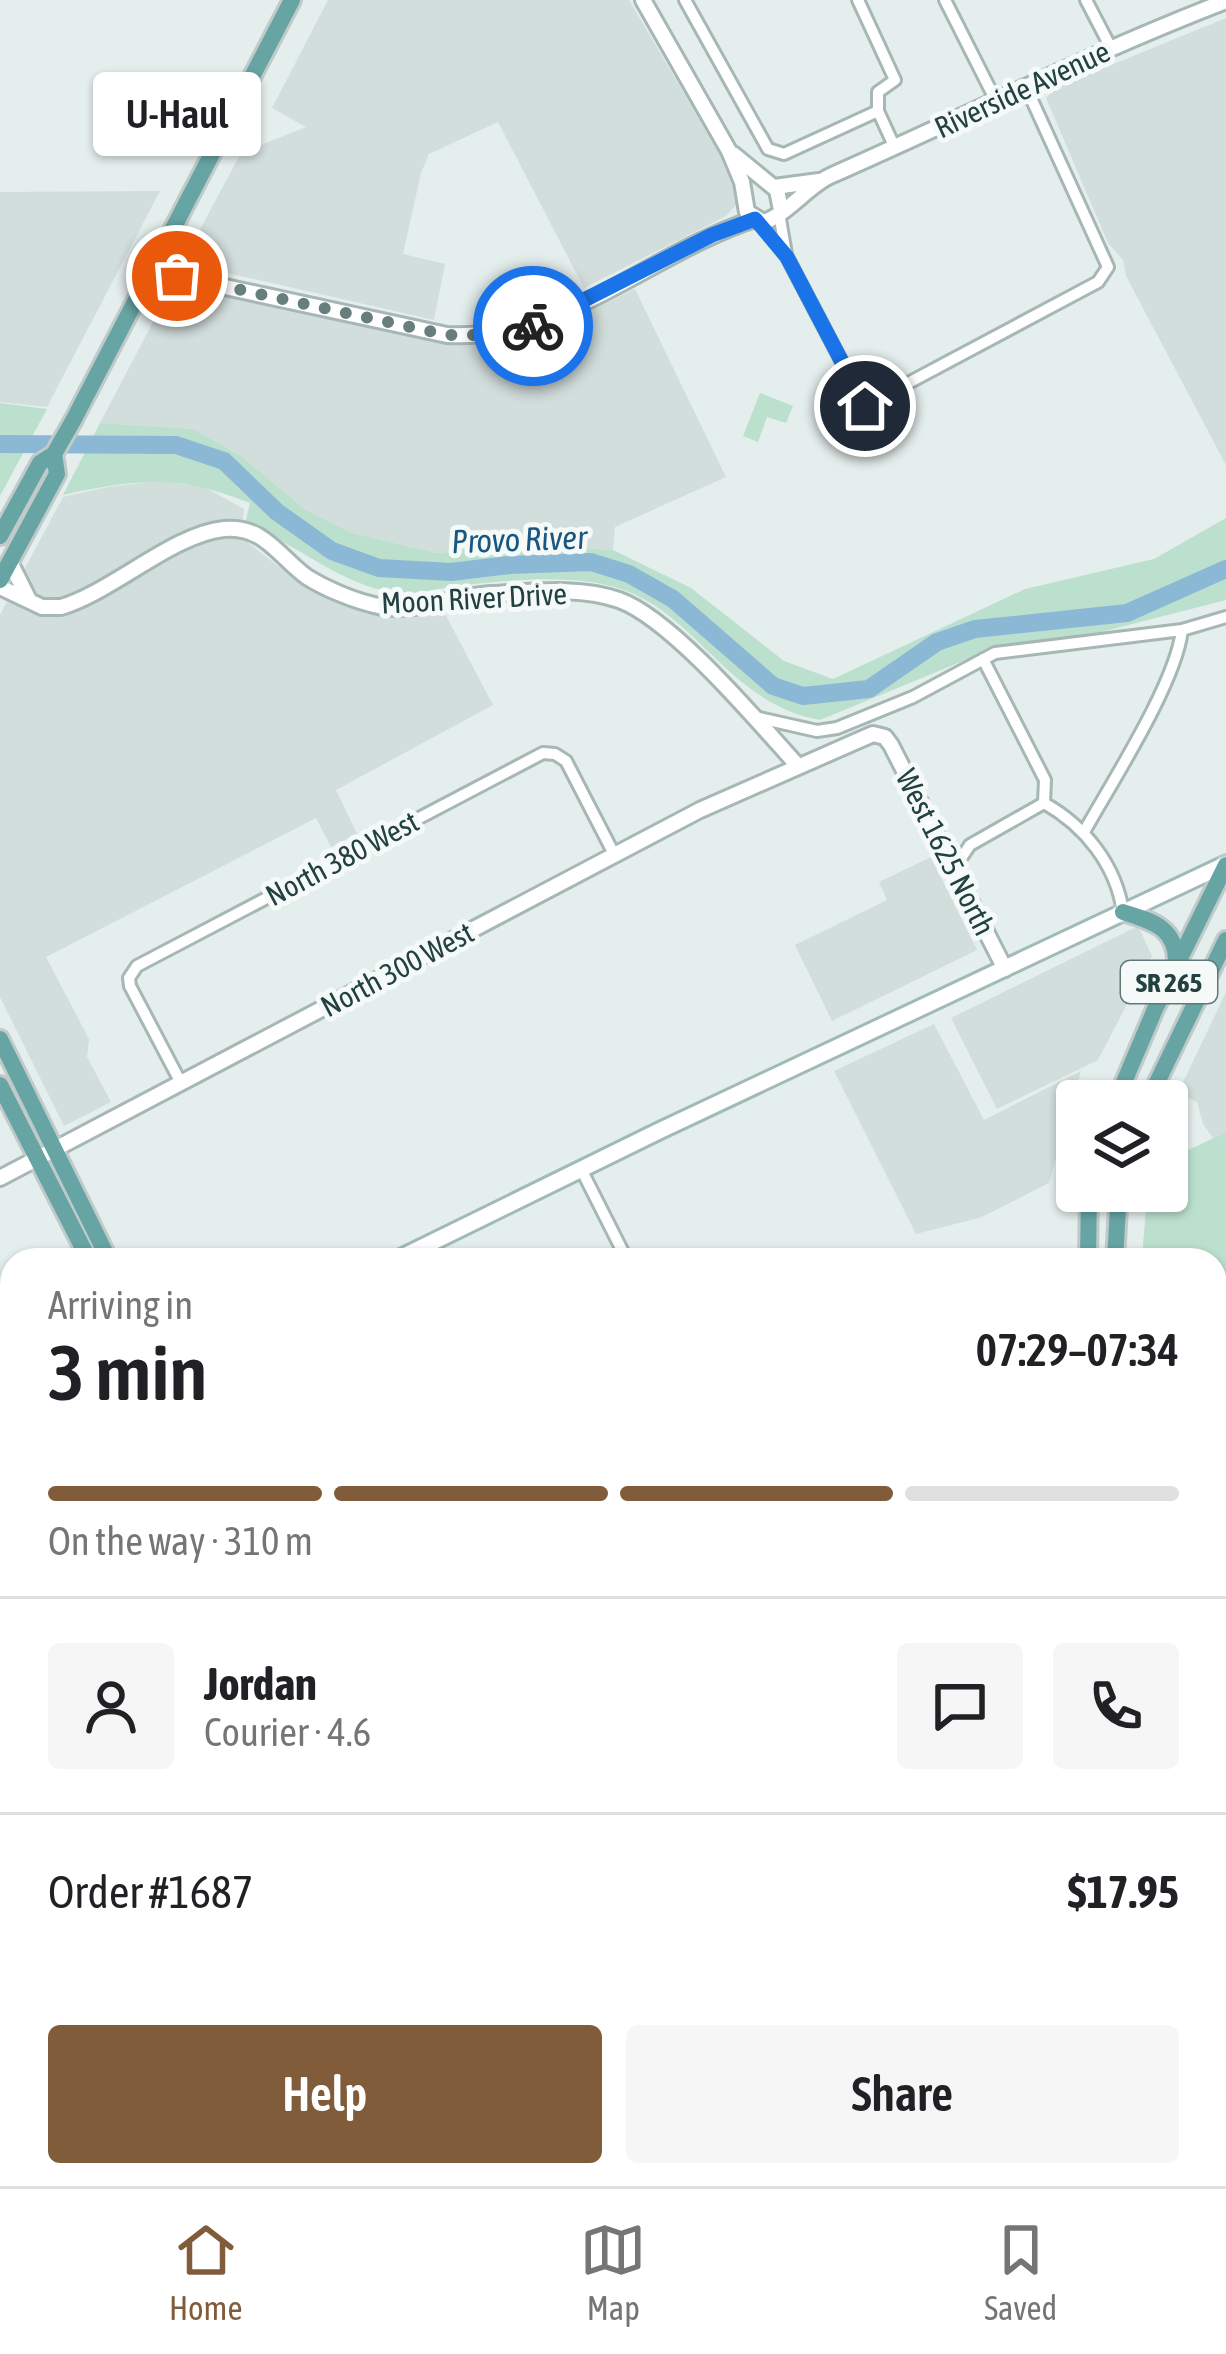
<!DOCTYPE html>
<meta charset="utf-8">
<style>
:root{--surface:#fff;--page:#f6f6f6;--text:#202124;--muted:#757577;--line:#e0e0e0;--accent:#815c3b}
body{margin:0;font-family:"Asap Condensed",sans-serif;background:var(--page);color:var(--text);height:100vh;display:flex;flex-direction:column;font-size:45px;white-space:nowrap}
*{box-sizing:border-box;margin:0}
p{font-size:39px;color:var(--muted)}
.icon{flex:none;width:66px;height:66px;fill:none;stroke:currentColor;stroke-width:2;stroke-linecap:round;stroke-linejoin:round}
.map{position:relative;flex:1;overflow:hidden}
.details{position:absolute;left:0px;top:1248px;width:1227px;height:939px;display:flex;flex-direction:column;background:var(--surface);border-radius:36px 36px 0 0;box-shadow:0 3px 9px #0004}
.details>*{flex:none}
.tools{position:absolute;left:1056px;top:1080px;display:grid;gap:24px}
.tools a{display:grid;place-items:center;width:132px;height:132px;border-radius:12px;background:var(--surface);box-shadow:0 3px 9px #0004;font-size:60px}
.pin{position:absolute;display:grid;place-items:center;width:102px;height:102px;color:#fff;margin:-51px;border:6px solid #fff;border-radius:50%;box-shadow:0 3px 12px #0007}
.courier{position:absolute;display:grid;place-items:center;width:120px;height:120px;margin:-60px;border:9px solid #1a73e8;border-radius:50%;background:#fff;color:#222;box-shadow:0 3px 15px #0007}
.bubble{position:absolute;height:84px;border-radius:12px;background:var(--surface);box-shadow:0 3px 9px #0004;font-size:39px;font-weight:600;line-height:84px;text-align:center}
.overview em{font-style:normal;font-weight:600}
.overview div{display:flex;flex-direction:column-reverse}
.overview{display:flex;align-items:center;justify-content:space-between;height:204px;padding:0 48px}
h1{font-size:78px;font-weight:600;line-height:90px}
.bar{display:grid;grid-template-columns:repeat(4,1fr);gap:18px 12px;align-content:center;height:144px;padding:0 48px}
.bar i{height:15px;border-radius:9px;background:var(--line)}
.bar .active{background:var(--accent)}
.bar p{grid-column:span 4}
.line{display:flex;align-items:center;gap:30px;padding:0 48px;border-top:3px solid var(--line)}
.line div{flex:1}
.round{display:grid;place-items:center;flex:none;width:126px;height:126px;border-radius:12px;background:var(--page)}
.action{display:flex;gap:24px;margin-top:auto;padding:24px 48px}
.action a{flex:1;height:138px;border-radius:12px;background:var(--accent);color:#fff;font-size:48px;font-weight:600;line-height:138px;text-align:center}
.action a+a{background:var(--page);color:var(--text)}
.dock{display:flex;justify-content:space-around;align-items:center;height:168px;border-top:3px solid var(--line);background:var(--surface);font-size:33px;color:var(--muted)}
.dock a{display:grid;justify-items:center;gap:6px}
.dock .active{color:var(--accent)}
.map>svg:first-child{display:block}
</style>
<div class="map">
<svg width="1226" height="2186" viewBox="0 0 1226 2186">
<rect width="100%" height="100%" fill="#e4eeec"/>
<!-- built -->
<path fill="#d2dedc" d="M 328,0 L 629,0 L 736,181 L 739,192 L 736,205 L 726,216 L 584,288 L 498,122 L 429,154 L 421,173 L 403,254 L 445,264 L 434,320 L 193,265 L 188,252 L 241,153 L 306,127 L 272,108 Z
M 1226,18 L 1226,465 L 1126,276 L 1123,260 L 1108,243 L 1046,98 L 1055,88 Z
M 160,191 L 47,407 L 0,402 L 0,192 Z
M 179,283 L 452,345 L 500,344 L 537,336 L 635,289 L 726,477 L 615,527 L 613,550 L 526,544 L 437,553 L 352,533 L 306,510 L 241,456 L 194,429 L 100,423 L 173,284 Z
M 157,481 L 204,487 L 244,509 L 241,537 L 297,581 L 334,600 L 381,616 L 443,610 L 493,705 L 336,790 L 357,834 L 331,847 L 316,818 L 46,957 L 89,1039 L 87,1057 L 111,1102 L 64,1126 L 0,997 L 0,615 L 63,497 L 108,487 Z
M 931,857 L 977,950 L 832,1021 L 795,945 L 887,900 L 879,882 Z
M 1138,926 L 1152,956 L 1098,1060 L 997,1109 L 951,1018 Z
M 1226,992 L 1226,1514 L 1215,1492 L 1215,1260 L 1142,1260 L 1147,1191 L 1167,1191 L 1167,1161 L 1213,1138 L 1203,1124 L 1197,1102 L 1178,1093 Z
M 934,1024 L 984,1120 L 1081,1071 L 1049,1183 L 982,1217 L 916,1234 L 834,1071 Z
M 12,1471 L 12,2175 L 1215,2175 L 1215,1711 L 1226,1705 L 1226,2186 L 0,2186 L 0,1477 Z"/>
<!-- green -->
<path fill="#bce0ce" d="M 760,393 L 793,406 L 786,423 L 767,417 L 758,442 L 743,436 Z
M 0,403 L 47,409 L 0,496 Z
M 100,423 L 194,429 L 241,456 L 306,510 L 352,533 L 437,553 L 526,544 L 613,550 L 691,588 L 784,661 L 833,679 L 1025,589 L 1154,559 L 1226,518 L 1226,600 L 1101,632 L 997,647 L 820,720 C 730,704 700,618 624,590 C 575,573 510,580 459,586 C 438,588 415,595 395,593 C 340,585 296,543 245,524 L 250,503 C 176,474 138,479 63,495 Z
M 1226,1133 L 1226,1293 L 1215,1298 L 1215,1260 L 1142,1260 L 1148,1191 L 1167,1191 L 1167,1168 L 1173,1165 L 1173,1157 Z
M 12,1475 L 12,1676 L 0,1682 L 0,1481 Z
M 1226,1711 L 1226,2046 L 1215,2043 L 1215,1716 Z
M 298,2175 L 530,2175 L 536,2186 L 277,2186 Z"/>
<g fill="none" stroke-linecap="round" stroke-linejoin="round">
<!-- river -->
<path stroke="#8ab8d5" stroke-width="18" d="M 0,444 L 176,445 L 224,461 L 277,512 L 332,551 L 379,568 L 451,572 L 509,565 L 591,562 L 629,574 L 673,599 L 773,686 L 803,696 L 869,689 L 937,642 L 975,629 L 1127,613 L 1226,569"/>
<!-- minor casing -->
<g stroke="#a6b7b5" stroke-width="16">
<path id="minor" d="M 685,0 L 768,149 L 784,154 L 878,111 L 878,92 L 895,80 L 858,0
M 945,0 L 996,101
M 1086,0 L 1111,48
M 878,111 L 895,148
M 779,213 L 786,254
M 759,221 L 787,257 L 865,406 L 1098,282 L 1108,267 L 1026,87
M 983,659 L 1045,780 L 1044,803 C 1085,826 1116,865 1123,912
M 755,717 L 817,731 L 837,728 L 913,697 L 995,653 L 1182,630 L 1226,617
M 1084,832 C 1112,782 1176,683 1182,630
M 955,867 L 970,845 L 1044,803
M 181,1083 L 130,986 L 129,978 L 137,966 L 543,753 L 555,754 L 566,761 L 614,854
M 581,1169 L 627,1260
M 232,2186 L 254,2175"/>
</g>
<!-- tertiary casing -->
<g stroke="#a6b7b5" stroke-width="20">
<path id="tertiary" d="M 643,0 L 729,151 L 742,182 L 747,212 L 763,222 C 784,217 808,186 830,176 C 962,118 1091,53 1226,1
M 733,154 L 777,190 L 781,210
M 774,187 L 819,181
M 151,271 L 447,335 C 563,341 650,253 755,219
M 10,562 L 29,600
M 0,587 L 42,607 L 61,607 C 112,592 173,534 224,529 C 264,525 279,557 307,577 C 326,589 353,600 374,605 C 412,615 454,596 492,594 C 532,592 580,586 619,600 C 672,619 758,722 798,766
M 0,1178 L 700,810 L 873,734 L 885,737 L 891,745 L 1005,969"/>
</g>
<!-- secondary casing -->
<g stroke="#a1bab8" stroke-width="21">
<path id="secondary" d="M 396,1260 L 659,1131 L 1226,864
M 0,1456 L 12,1451
M 1215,1542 L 1226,1566
M 1215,1690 L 1226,1684
M 577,2175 L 583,2186"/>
</g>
<!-- primary casing -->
<g stroke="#c1caca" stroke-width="22">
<path id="primary" d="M 0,536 L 40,463 L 54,454 L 74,419 L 292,0
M 0,580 L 57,474 L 54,454
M 1123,912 C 1151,921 1177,927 1176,963
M 0,1039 L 109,1260
M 0,1085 L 89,1260
M 1116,1101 L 1155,1009 L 1226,865
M 1148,1101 L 1226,940
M 1088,1260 L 1089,1191
M 1115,1260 L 1119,1191"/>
</g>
<!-- trunk casing -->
<g stroke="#c1caca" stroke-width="22">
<path id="trunk" d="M 1215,1327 L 1226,1322
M 0,1946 L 12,1940"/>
</g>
<!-- minor -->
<use href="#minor" stroke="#fff" stroke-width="10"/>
<!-- tertiary -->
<use href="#tertiary" stroke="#fff" stroke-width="14"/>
<!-- secondary -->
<use href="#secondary" stroke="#fff" stroke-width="15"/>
<!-- primary -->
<use href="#primary" stroke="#66a5a4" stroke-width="16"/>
<!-- trunk -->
<use href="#trunk" stroke="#498889" stroke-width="16"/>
</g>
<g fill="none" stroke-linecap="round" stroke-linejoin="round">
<!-- done -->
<path stroke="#667e7c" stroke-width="12" stroke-dasharray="0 21.6" d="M 177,276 L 447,335 L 493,335 L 533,326"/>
<!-- route -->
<path stroke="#1a73e8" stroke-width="15" d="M 533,326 L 712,235 L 755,219 L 787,257 L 865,406"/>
</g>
<g text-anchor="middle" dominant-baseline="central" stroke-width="10" stroke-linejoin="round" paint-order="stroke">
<!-- shield labels -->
<rect fill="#f5faf9" stroke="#617878" stroke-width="3" x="1121" y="961" width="96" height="42" rx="9"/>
<g font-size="27" font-weight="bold" fill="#224140">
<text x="1169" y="982">SR 265</text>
</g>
<!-- street labels -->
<g font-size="30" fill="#224140" stroke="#f5faf9">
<text transform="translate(1022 89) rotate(-25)">Riverside Avenue</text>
<text transform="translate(474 598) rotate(-3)">Moon River Drive</text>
<text transform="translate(946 852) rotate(63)">West 1625 North</text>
<text transform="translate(342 858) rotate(-28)">North 380 West</text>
<text transform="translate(397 969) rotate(-28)">North 300 West</text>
</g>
<!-- water labels -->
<g font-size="33" font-style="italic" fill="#195680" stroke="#f5faf9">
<text transform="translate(519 539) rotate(-2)">Provo River</text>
</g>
</g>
</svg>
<div class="tools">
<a><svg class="icon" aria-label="layers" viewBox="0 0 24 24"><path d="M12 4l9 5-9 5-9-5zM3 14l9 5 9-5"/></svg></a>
</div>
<div class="pin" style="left:177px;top:276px;background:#ea580c"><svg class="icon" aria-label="bag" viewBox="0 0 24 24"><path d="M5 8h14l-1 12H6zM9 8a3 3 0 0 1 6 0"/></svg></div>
<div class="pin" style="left:865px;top:406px;background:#1f2937"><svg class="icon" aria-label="home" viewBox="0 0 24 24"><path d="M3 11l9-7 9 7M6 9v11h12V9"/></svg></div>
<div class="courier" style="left:533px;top:326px"><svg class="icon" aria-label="bike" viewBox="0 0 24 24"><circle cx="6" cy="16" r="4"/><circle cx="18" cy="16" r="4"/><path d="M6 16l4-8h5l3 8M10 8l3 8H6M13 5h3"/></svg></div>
<div class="bubble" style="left:93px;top:72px;width:168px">U-Haul</div>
<section class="details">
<div class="overview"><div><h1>3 min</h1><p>Arriving in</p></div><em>07:29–07:34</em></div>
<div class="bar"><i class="active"></i><i class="active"></i><i class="active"></i><i></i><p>On the way · 310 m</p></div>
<div class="line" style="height:216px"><a class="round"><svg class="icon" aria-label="person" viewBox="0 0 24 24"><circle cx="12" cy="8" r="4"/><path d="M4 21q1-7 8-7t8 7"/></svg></a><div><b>Jordan</b><p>Courier · 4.6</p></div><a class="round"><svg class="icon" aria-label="chat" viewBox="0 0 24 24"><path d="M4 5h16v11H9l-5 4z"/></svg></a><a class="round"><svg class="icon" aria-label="phone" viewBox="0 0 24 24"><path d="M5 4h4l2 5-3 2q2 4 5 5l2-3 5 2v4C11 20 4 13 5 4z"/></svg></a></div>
<div class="line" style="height:156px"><div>Order #1687</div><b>$17.95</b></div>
<div class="action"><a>Help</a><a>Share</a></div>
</section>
</div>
<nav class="dock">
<a class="active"><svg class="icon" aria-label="home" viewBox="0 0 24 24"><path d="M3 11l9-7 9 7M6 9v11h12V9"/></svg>Home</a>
<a><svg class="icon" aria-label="map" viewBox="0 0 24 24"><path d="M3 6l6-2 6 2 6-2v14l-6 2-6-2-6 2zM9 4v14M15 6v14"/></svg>Map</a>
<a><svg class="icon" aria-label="saved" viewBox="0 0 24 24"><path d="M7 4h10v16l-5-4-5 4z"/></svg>Saved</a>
</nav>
